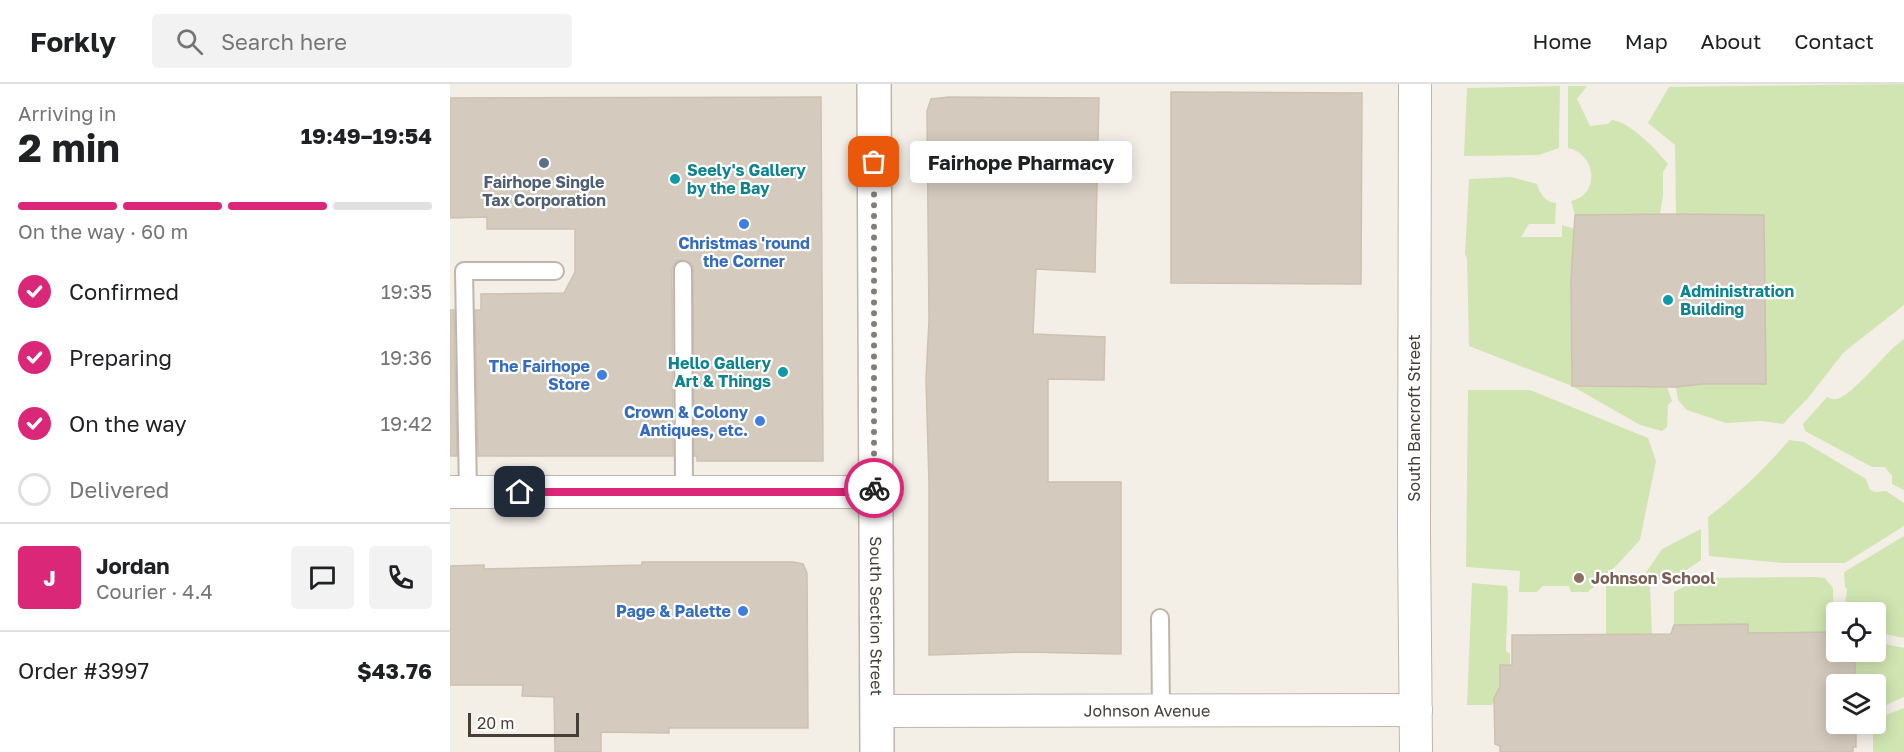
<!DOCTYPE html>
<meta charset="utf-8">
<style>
:root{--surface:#fff;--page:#f2f2f2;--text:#202124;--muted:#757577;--line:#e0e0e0;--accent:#db2777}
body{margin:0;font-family:"Golos Text",sans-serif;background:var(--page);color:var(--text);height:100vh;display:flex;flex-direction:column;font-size:22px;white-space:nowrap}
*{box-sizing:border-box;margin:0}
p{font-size:20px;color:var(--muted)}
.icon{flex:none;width:33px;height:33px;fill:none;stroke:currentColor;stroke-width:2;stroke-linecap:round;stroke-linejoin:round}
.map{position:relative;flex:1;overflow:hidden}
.panel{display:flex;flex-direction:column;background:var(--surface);width:450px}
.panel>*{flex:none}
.controls{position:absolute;left:1376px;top:518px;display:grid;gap:12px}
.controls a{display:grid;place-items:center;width:60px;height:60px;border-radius:6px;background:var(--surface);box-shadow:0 3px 15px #0003;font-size:30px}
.scale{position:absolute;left:18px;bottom:15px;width:111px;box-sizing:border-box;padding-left:6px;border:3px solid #463f37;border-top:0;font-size:16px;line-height:21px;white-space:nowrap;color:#463f37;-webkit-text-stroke:4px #fff;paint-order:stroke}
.pin{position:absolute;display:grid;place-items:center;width:51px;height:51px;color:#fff;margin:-26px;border-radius:12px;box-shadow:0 3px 9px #0006}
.courier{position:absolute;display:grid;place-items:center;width:60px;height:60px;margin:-30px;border:4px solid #db2777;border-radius:50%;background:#fff;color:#222;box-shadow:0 2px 8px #0007}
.bubble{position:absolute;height:42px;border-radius:6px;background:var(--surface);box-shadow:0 3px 15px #0003;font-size:20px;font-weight:700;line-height:42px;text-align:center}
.headline em{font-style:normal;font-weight:700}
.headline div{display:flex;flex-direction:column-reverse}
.headline{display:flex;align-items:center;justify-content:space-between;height:102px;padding:0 18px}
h1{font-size:39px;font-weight:700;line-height:45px}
.bar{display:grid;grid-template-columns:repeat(4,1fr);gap:9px 6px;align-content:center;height:72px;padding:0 18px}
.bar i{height:8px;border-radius:4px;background:var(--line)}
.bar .active{background:var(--accent)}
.bar p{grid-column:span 4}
.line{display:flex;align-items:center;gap:15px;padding:0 18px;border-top:2px solid var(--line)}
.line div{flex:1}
.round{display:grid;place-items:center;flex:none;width:63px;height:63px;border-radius:6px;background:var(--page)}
ol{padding:0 18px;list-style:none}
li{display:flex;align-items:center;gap:18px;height:66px}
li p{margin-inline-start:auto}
li .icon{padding:6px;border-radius:50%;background:var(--accent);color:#fff;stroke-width:4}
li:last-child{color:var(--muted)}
li i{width:33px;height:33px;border:3px solid var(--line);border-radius:50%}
header{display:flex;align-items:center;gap:36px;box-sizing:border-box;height:84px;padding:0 30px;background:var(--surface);border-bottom:2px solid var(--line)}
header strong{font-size:28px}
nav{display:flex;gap:33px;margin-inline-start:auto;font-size:21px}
.search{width:420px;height:54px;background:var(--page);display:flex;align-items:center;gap:15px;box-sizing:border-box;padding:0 21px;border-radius:6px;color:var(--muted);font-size:22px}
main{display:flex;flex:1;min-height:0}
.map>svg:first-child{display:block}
</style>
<header>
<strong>Forkly</strong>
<div class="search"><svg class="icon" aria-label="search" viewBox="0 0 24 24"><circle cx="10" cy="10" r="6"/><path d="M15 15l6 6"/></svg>Search here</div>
<nav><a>Home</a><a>Map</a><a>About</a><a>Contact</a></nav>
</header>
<main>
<section class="panel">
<div class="headline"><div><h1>2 min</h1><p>Arriving in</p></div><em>19:49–19:54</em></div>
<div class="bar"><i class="active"></i><i class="active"></i><i class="active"></i><i></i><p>On the way · 60 m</p></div>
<ol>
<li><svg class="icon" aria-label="check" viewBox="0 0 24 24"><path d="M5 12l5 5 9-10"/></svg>Confirmed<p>19:35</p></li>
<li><svg class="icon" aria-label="check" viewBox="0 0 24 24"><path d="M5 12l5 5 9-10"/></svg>Preparing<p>19:36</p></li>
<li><svg class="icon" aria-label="check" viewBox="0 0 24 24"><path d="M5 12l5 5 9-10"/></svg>On the way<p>19:42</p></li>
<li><i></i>Delivered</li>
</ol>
<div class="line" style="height:108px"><b class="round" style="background:var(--accent);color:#fff">J</b><div><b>Jordan</b><p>Courier · 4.4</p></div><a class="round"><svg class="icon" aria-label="chat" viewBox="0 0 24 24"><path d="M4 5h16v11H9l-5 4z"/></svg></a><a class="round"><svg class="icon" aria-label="phone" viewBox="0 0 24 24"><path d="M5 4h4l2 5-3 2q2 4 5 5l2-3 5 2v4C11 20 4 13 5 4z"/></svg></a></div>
<div class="line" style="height:78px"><div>Order #3997</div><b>$43.76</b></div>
</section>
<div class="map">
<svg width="1454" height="668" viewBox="0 0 1454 668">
<rect width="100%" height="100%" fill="#f3efe7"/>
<!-- green -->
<path fill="#d1e5b2" d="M 1454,0 L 1454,221 L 1394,268 L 1358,314 L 1333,340 L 1311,337 L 1276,339 L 1237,326 L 1228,316 L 1226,303 L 1252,300 L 1315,299 L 1314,131 L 1226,130 L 1225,61 L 1198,39 L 1219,3 Z
M 1110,2 L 1109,64 L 1089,71 L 1014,72 L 1017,4 Z
M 1118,2 L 1137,2 L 1127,15 L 1140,42 L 1158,40 L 1162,36 C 1180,38 1207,66 1218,80 L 1213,88 L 1213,111 L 1210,130 L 1125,131 L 1121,117 C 1150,111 1147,70 1118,64 Z
M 1061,93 L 1087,100 C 1090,109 1095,119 1106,119 L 1105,140 L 1079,140 L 1071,153 L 1112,153 L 1112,141 L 1125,145 L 1121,196 L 1122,302 L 1217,303 L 1222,317 L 1218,321 L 1217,343 L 1212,347 L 1190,341 L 1122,302 L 1019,262 L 1017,174 L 1015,170 L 1019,95 Z
M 1454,255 L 1454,406 L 1442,400 L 1442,392 L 1435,383 L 1422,383 L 1355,347 L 1353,340 L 1377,313 C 1380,314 1383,316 1386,315 C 1400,315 1437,266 1454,255 Z
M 1018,306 L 1080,306 L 1198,354 L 1206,377 L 1190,456 L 1166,482 L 1138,508 L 1121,508 L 1119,502 L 1093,502 L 1087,508 L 1069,508 L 1070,487 L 1016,483 Z
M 1339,356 L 1354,358 L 1416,395 L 1420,406 L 1426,408 L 1436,407 L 1454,419 L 1454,442 L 1395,479 L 1333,479 L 1259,472 L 1258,433 C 1287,411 1316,384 1339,356 Z
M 1251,445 L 1251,476 L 1222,496 L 1197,496 L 1195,490 L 1212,465 Z
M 1454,452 L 1454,554 L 1425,548 L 1425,528 L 1394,528 L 1397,505 L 1395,503 L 1394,488 Z
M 1365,493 L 1375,494 L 1383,504 L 1384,548 L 1298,549 L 1297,540 L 1224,541 L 1224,508 L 1250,494 Z
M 1022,499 L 1057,502 L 1058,507 L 1056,567 L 1060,570 L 1060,581 L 1050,582 L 1050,603 L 1043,612 L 1044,617 L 1042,621 L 1017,621 Z
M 1200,501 L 1202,550 L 1156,550 L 1156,502 Z
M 1425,558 L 1454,564 L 1454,613 L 1436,621 L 1425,621 L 1425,600 L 1405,600 L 1405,575 L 1393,576 L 1393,567 L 1425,567 Z
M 1454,624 L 1454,668 L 1423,668 L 1423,639 L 1425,639 L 1425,635 Z"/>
<!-- building -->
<path fill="#d4cabd" stroke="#cec1b1" stroke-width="1.5" d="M 721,8 L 912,9 L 911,200 L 721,199 Z
M 371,13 L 373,377 L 247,377 L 247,372 L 244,372 L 243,186 L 242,180 L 234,176 L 227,177 L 222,186 L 223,372 L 28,372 L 25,226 L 31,226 L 31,210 L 114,209 L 125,188 L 125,145 L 37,145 L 37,133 L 0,134 L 0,14 Z
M 499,13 L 649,14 L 645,188 L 586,185 L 583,250 L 655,253 L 654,296 L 598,295 L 598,398 L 671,398 L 671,570 L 572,568 L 479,571 L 479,400 L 476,295 L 479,236 L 477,27 L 481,15 Z
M 1226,130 L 1314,131 L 1316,300 L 1252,300 L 1226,303 L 1122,302 L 1121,196 L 1125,131 Z
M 0,226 L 4,226 L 7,372 L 0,372 Z
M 192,478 L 343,478 L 353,480 L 357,489 L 358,644 L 219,644 L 219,649 L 151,648 L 151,668 L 105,668 L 104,613 L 72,612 L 73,601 L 0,601 L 0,482 L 34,481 L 34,485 L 192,481 Z
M 1298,540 L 1298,549 L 1386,548 L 1386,567 L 1393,567 L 1393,576 L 1405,575 L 1405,600 L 1386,600 L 1386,639 L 1406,639 L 1406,663 L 1403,663 L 1403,668 L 1050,668 L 1050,662 L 1045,660 L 1044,613 L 1050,603 L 1050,581 L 1062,581 L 1062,551 L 1221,550 L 1224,541 Z"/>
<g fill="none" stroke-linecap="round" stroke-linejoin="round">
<!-- service casing -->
<g stroke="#beb6aa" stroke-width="20">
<path id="service" d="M 233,186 L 234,408
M 18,408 L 14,187 L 105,187
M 710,534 L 711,626"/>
</g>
<!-- minor casing -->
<g stroke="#beb6aa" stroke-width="34">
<g id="minor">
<path d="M 965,0 L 964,450 L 966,668"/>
<path d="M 0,408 L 425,408"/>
<path id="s1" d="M 427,627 L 966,626"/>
</g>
</g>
<!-- tertiary casing -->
<g stroke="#beb6aa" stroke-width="36">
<g id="tertiary">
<path id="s2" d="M 424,0 L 427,668"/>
</g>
</g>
<!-- service -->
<use href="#service" stroke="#fff" stroke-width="16"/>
<!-- minor -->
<use href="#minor" stroke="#fff" stroke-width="32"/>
<!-- tertiary -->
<use href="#tertiary" stroke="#fff" stroke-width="33"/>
</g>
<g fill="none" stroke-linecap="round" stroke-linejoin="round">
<!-- done -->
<path stroke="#837d75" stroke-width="6" stroke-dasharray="0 10.8" d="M 424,78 L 424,404"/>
<!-- route -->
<path stroke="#db2777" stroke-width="8" d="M 70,408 L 424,408 L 424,404"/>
</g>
<!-- markers -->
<circle fill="#5c6f8a" stroke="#fff" stroke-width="2" cx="94" cy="79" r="6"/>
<g fill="#0f9aa8" stroke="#fff" stroke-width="2">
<circle cx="225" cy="95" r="6"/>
<circle cx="1218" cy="216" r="6"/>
<circle cx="333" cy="288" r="6"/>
</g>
<g fill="#3f7fe0" stroke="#fff" stroke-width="2">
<circle cx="294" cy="140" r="6"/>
<circle cx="152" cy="291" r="6"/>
<circle cx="310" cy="337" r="6"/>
<circle cx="293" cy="527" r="6"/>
</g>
<circle fill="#8d6e63" stroke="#fff" stroke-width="2" cx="1129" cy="494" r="6"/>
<g text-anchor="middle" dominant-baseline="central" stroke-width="4.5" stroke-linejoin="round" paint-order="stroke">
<!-- culture labels -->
<g font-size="16" font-weight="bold" fill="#0d838f" stroke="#fff" text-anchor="start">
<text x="237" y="86">Seely's Gallery<tspan x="237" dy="18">by the Bay</tspan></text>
<text x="1230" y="207">Administration<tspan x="1230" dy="18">Building</tspan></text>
<text x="321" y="279" text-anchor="end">Hello Gallery<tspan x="321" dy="18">Art &amp; Things</tspan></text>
</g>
<!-- service labels -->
<g font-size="16" font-weight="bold" fill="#4e5e75" stroke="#fff">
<text x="94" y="98">Fairhope Single<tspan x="94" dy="18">Tax Corporation</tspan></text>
</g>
<!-- shop labels -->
<g font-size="16" font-weight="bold" fill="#366cbe" stroke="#fff" text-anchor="end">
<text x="294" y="159" text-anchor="middle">Christmas 'round<tspan x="294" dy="18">the Corner</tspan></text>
<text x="140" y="282">The Fairhope<tspan x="140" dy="18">Store</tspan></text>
<text x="298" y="328">Crown &amp; Colony<tspan x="298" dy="18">Antiques, etc.</tspan></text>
<text x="281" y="527">Page &amp; Palette</text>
</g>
<!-- street labels -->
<g font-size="16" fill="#463f37" stroke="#fff">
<text transform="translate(964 334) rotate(-90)">South Bancroft Street</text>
<text stroke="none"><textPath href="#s2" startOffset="532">South Section Street</textPath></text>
<text stroke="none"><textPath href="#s1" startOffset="270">Johnson Avenue</textPath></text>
</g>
<!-- education labels -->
<g font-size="16" font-weight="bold" fill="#785e54" stroke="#fff" text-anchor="start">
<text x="1141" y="494">Johnson School</text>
</g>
</g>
</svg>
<div class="controls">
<a><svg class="icon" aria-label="locate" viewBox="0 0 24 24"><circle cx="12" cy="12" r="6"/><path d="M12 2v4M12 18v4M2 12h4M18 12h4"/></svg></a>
<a><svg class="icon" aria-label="layers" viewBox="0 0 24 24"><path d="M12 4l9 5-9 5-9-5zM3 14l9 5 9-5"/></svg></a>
</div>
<div class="scale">20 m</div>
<div class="pin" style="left:424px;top:78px;background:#ea580c"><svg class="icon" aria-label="bag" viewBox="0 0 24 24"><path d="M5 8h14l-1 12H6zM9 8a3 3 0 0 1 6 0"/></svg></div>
<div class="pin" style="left:70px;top:408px;background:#1f2937"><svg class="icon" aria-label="home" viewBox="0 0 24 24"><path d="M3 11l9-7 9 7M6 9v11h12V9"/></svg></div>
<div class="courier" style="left:424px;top:404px"><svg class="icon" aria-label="bike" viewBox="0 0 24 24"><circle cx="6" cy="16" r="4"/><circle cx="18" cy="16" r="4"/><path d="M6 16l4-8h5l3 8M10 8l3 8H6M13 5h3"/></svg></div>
<div class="bubble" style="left:460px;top:57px;width:222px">Fairhope Pharmacy</div>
</div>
</main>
